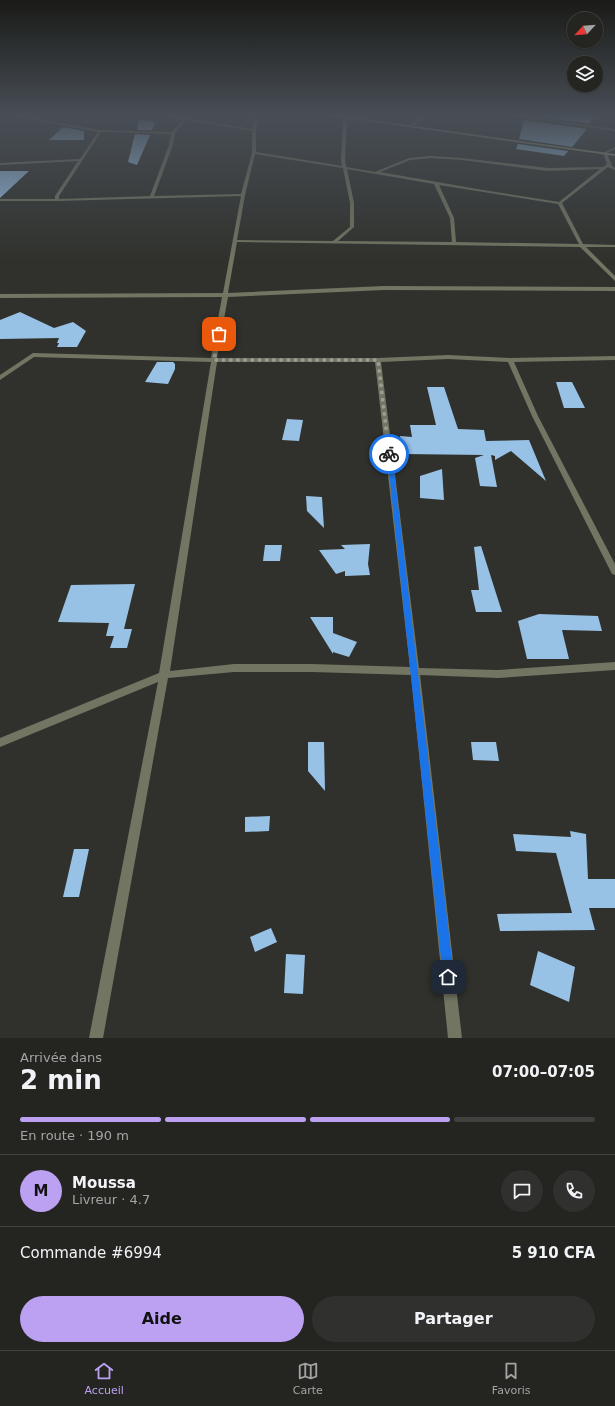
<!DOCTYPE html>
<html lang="fr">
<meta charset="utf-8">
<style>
:root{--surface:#242521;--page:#30312e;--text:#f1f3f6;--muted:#a3a5a5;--line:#41423f;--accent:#bca0f2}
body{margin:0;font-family:"DejaVu Sans",sans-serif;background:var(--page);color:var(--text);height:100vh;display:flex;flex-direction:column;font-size:15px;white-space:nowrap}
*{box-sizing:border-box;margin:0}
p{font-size:13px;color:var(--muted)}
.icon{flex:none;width:22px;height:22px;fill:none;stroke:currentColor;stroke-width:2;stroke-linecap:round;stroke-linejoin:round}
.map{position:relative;height:1038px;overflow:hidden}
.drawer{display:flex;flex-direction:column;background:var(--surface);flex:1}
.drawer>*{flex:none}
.needle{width:26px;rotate:244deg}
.controls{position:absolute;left:567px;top:12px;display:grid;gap:8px}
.controls a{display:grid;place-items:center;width:36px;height:36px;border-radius:50%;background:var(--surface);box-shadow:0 1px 3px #0004,0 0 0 1px var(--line);font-size:20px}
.pin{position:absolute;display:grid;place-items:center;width:34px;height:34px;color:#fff;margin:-17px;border-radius:8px;box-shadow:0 2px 6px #0006}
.courier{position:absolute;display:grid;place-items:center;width:40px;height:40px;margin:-20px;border:3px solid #1a73e8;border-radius:50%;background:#fff;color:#222;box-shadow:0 1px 5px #0007}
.head em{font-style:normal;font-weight:600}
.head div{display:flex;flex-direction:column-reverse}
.head{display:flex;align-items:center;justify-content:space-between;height:68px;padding:0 20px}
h1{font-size:26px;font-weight:600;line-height:30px}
.bar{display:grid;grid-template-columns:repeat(4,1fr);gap:6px 4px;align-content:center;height:48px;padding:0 20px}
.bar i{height:5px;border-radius:3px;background:var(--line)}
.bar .selected{background:var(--accent)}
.bar p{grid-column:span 4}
.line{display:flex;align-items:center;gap:10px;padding:0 20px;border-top:1px solid var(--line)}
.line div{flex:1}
.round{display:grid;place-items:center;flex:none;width:42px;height:42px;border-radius:21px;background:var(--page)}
.primary-button{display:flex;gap:8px;margin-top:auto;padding:8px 20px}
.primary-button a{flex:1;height:46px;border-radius:24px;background:var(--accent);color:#111;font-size:16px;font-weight:600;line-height:46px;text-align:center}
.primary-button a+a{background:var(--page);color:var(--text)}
.dock{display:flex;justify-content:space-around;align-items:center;height:56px;border-top:1px solid var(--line);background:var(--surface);font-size:11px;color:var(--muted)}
.dock a{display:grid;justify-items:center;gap:2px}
.dock .selected{color:var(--accent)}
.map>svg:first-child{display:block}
</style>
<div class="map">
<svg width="615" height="1038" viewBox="0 0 615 1038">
<rect width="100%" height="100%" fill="#30312c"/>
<!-- building -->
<path fill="#98c2e5" d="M 533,116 L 596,116 L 589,123 L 591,124 Z
M 139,120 L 155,122 L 152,130 L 137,130 Z
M 524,120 L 587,129 L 572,147 L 519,139 Z
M 63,127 L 84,131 L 84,140 L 49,140 Z
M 135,134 L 150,135 L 137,165 L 128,162 Z
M 518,144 L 568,151 L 564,156 L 516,149 Z
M 0,171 L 29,171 L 0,198 Z
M 20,312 L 54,328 L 73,322 L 86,331 L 77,347 L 57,347 L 59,343 L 57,343 L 59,338 L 0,339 L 0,320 Z
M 157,362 L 173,362 L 175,364 L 175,369 L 168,384 L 145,382 Z
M 556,382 L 572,382 L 585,408 L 564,408 Z
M 427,387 L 444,387 L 458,429 L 484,430 L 486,441 L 529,440 L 546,481 L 511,451 L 495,460 L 495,456 L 491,455 L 497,487 L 480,486 L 475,458 L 484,455 L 403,454 L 400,436 L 412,437 L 410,425 L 436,425 Z
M 287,419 L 303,420 L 299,441 L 282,440 Z
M 442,469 L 444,500 L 420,498 L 420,476 Z
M 306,496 L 322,497 L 324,528 L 307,511 Z
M 370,544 L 368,564 L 370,575 L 345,576 L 345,571 L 336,574 L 319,550 L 345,549 L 341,545 Z
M 265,545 L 282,545 L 280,561 L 263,561 Z
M 481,546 L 502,612 L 476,612 L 471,590 L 479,590 L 474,547 Z
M 135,584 L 124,629 L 132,629 L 127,648 L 110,648 L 114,636 L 106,636 L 109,623 L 58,622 L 71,585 Z
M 539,614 L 598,616 L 602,631 L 562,630 L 569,659 L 527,659 L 518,621 Z
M 310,617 L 333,617 L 333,633 L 357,642 L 349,657 L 333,652 L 333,654 Z
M 308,742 L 324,742 L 325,791 L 308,771 Z
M 471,742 L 496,742 L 499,761 L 473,760 Z
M 270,816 L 269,831 L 245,832 L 245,817 Z
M 570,831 L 586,834 L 588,879 L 615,879 L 615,908 L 589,908 L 595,930 L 500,931 L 497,914 L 572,913 L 556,853 L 516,851 L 513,834 L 571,837 Z
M 74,849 L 89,849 L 79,897 L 63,897 Z
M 271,928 L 277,942 L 255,952 L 250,937 Z
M 538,951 L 575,967 L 569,1002 L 530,985 Z
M 286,954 L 305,955 L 303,994 L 284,993 Z"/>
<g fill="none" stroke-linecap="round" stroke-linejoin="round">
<!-- street -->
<path fill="#717561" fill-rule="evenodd" d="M 13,116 L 21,116 L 100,130 L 172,132 L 183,120 L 164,116 L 173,116 L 253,129 L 254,116 L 258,116 L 256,130 L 256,152 L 342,166 L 341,160 L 343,118 L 345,117 L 347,118 L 345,160 L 346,167 L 375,172 L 409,158 L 431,156 L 462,158 L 548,168 L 603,167 L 607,164 L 603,153 L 615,147 L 615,149 L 607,153 L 612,166 L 615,168 L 615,170 L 608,167 L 562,203 L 583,244 L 615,245 L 615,247 L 586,247 L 615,276 L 615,281 L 580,247 L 237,242 L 228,293 L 384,286 L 615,287 L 615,291 L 384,290 L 228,297 L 217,358 L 378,358 L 448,355 L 510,358 L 615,356 L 615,360 L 514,362 L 538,416 L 615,564 L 615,575 L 612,574 L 611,572 L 532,416 L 508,362 L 448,359 L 381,362 L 419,668 L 498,670 L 615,662 L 615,670 L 498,678 L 420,675 L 462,1038 L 448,1038 L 411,675 L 312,672 L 234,672 L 168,678 L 103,1038 L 89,1038 L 158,682 L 0,747 L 0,738 L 159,673 L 211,362 L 34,357 L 0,380 L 0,375 L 33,353 L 211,358 L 222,297 L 0,298 L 0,294 L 223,293 L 241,196 L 57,201 L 0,201 L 0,199 L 55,199 L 55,196 L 78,161 L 0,165 L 0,163 L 80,159 L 98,132 ZM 186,120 L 252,131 L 252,153 L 241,194 L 154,196 L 173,145 L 175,133 ZM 101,132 L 171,134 L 169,145 L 150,196 L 59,199 L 59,196 ZM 255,154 L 343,168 L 350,203 L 350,227 L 333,241 L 237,240 L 245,195 ZM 431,158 L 462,160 L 548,171 L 600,169 L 559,202 L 483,190 L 380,172 L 410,160 ZM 347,169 L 434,184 L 450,218 L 452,242 L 338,241 L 354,227 L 354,203 ZM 439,185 L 558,204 L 579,244 L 456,242 L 454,218 ZM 217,362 L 375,362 L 410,667 L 312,664 L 234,664 L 170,671 Z
M 424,116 L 428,116 L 410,128 L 407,127 Z
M 510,116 L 520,116 L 615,129 L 615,131 Z"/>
<!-- secondary -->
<path fill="#959c7c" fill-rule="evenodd" d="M 331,116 L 341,116 L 615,154 L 615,156 Z"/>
</g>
<!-- sky -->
<linearGradient id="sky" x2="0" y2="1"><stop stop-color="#1a1b18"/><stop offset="0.44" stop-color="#484e56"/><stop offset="1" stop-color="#484e56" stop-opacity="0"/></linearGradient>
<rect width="615" height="262" fill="url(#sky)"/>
<!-- route -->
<path fill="#1a73e8" d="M 387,452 L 392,454 L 454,977 L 452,981 L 448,982 L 444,981 L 443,977 Z"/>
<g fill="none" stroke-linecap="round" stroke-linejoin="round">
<!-- done -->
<path stroke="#9b9c98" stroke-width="4" stroke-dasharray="0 7.2" d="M 219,334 L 214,360 L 378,360 L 389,454"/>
</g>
</svg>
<div class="controls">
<a><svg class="needle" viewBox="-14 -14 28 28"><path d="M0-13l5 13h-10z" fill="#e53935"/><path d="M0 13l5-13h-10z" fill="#a3a5a5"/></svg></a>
<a><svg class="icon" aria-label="layers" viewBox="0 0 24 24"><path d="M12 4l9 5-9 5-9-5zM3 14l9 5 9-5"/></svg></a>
</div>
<div class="pin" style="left:219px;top:334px;background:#ea580c"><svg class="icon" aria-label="bag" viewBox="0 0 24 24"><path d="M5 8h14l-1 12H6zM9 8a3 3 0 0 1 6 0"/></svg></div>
<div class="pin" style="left:448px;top:977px;background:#1f2937"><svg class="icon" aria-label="home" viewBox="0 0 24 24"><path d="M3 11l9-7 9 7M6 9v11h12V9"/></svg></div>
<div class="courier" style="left:389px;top:454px"><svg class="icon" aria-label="bike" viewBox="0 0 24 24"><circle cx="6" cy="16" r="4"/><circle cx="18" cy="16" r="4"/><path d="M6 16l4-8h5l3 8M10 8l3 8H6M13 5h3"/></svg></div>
</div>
<section class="drawer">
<div class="head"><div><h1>2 min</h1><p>Arrivée dans</p></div><em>07:00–07:05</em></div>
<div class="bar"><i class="selected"></i><i class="selected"></i><i class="selected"></i><i></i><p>En route · 190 m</p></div>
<div class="line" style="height:72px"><b class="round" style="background:var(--accent);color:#111">M</b><div><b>Moussa</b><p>Livreur · 4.7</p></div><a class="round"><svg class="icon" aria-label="chat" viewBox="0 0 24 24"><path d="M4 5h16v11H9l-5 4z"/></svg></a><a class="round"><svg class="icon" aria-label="phone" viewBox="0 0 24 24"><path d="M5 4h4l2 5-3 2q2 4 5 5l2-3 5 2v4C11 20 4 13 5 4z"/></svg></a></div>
<div class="line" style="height:52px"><div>Commande #6994</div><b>5 910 CFA</b></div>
<div class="primary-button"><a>Aide</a><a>Partager</a></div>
</section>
<nav class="dock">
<a class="selected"><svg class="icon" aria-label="home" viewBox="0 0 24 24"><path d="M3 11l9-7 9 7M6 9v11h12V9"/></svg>Accueil</a>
<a><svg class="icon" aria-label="map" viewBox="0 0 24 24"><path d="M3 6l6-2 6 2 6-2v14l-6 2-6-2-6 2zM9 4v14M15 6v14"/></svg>Carte</a>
<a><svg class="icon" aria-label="saved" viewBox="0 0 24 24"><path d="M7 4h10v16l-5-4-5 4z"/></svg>Favoris</a>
</nav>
